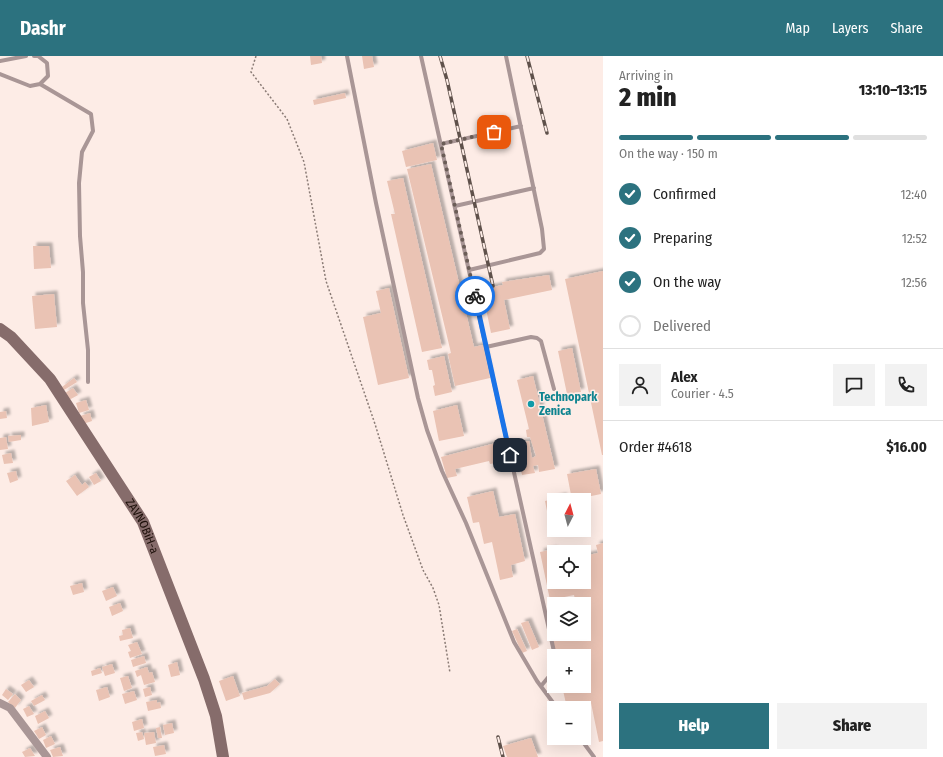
<!DOCTYPE html>
<meta charset="utf-8">
<style>
:root{--surface:#fff;--page:#f2f2f2;--text:#222;--muted:#767676;--line:#e0e0e0;--accent:#2c727f}
body{margin:0;font-family:"Fira Sans Condensed",sans-serif;background:var(--page);color:var(--text);height:100vh;display:flex;flex-direction:column;font-size:15px;white-space:nowrap}
*{box-sizing:border-box;margin:0}
p{font-size:13px;color:var(--muted)}
.icon{flex:none;width:22px;height:22px;fill:none;stroke:currentColor;stroke-width:2;stroke-linecap:round;stroke-linejoin:round}
.map{position:relative;flex:1;overflow:hidden}
.panel{display:flex;flex-direction:column;background:var(--surface);width:340px}
.panel>*{flex:none}
.needle{width:26px;rotate:6deg}
.buttons{position:absolute;left:547px;top:437px;display:grid;gap:8px}
.buttons a{display:grid;place-items:center;width:44px;height:44px;border-radius:0px;background:var(--surface);box-shadow:0 4px 16px #0002;font-size:20px}
.pin{position:absolute;display:grid;place-items:center;width:34px;height:34px;color:#fff;margin:-17px;border-radius:8px;box-shadow:0 2px 6px #0006}
.courier{position:absolute;display:grid;place-items:center;width:40px;height:40px;margin:-20px;border:3px solid #1a73e8;border-radius:50%;background:#fff;color:#222;box-shadow:0 1px 5px #0007}
.headline em{font-style:normal;font-weight:800}
.headline div{display:flex;flex-direction:column-reverse}
.headline{display:flex;align-items:center;justify-content:space-between;height:68px;padding:0 16px}
h1{font-size:26px;font-weight:800;line-height:30px}
.bar{display:grid;grid-template-columns:repeat(4,1fr);gap:6px 4px;align-content:center;height:48px;padding:0 16px}
.bar i{height:5px;border-radius:3px;background:var(--line)}
.bar .active{background:var(--accent)}
.bar p{grid-column:span 4}
.line{display:flex;align-items:center;gap:10px;padding:0 16px;border-top:1px solid var(--line)}
.line div{flex:1}
.round{display:grid;place-items:center;flex:none;width:42px;height:42px;border-radius:0px;background:var(--page)}
ol{padding:0 16px;list-style:none}
li{display:flex;align-items:center;gap:12px;height:44px}
li p{margin-inline-start:auto}
li .icon{padding:4px;border-radius:50%;background:var(--accent);color:#fff;stroke-width:4}
li:last-child{color:var(--muted)}
li i{width:22px;height:22px;border:2px solid var(--line);border-radius:50%}
.button{display:flex;gap:8px;margin-top:auto;padding:8px 16px}
.button a{flex:1;height:46px;border-radius:0px;background:var(--accent);color:#fff;font-size:16px;font-weight:800;line-height:46px;text-align:center}
.button a+a{background:var(--page);color:var(--text)}
header{display:flex;align-items:center;gap:24px;box-sizing:border-box;height:56px;padding:0 20px;background:var(--accent);color:#fff}
header strong{font-size:19px}
nav{display:flex;gap:22px;margin-inline-start:auto;font-size:14px}
main{display:flex;flex:1;min-height:0}
.map>svg:first-child{display:block}
</style>
<header>
<strong>Dashr</strong>
<nav><a>Map</a><a>Layers</a><a>Share</a></nav>
</header>
<main>
<div class="map">
<svg width="603" height="701" viewBox="0 0 603 701">
<defs>
<filter id="shadow"><feDropShadow dx="3.5" dy="-3.5" stdDeviation="1" flood-color="#0004"/></filter>
</defs>
<rect width="100%" height="100%" fill="#fdece6"/>
<!-- building -->
<path fill="#eac3b4" filter="url(#shadow)" d="M 310,0 L 321,0 L 322,7 L 311,9 Z
M 362,0 L 372,0 L 374,11 L 364,13 Z
M 345,37 L 346,42 L 314,49 L 313,44 Z
M 433,87 L 437,104 L 406,111 L 402,95 Z
M 431,108 L 474,291 L 483,289 L 490,322 L 455,330 L 448,298 L 451,297 L 407,113 Z
M 403,122 L 442,292 L 422,296 L 391,158 L 395,158 L 387,125 Z
M 33,190 L 49,190 L 51,212 L 34,213 Z
M 603,215 L 603,399 L 602,399 L 565,223 Z
M 549,219 L 552,234 L 504,244 L 510,273 L 491,277 L 482,233 L 503,229 L 502,226 Z
M 389,232 L 409,322 L 378,329 L 363,261 L 381,257 L 376,235 Z
M 54,238 L 57,271 L 35,273 L 32,240 Z
M 572,292 L 581,336 L 567,338 L 558,295 Z
M 444,300 L 452,336 L 435,340 L 433,330 L 435,329 L 432,314 L 429,314 L 427,304 Z
M 533,320 L 555,413 L 539,416 L 538,409 L 533,410 L 535,417 L 522,419 L 515,388 L 529,385 L 532,402 L 536,400 L 530,381 L 527,381 L 526,374 L 529,373 L 517,324 Z
M 74,322 L 77,326 L 64,334 L 62,331 Z
M 73,332 L 78,339 L 69,344 L 65,337 Z
M 86,344 L 89,354 L 79,357 L 76,347 Z
M 46,349 L 49,366 L 32,370 L 31,352 Z
M 457,349 L 464,380 L 439,385 L 433,355 Z
M 6,355 L 7,362 L 0,363 L 0,356 Z
M 90,357 L 92,365 L 83,368 L 80,360 Z
M 21,379 L 21,384 L 9,386 L 8,380 Z
M 6,381 L 8,393 L 0,394 L 0,382 Z
M 496,387 L 501,406 L 490,408 L 489,405 L 455,413 L 457,420 L 447,422 L 441,401 Z
M 11,397 L 13,407 L 4,408 L 2,399 Z
M 596,413 L 601,438 L 572,444 L 567,418 Z
M 16,415 L 18,424 L 10,427 L 7,417 Z
M 96,417 L 101,425 L 94,429 L 89,421 Z
M 75,419 L 82,429 L 85,426 L 89,431 L 77,440 L 66,425 Z
M 493,435 L 499,461 L 515,458 L 525,505 L 511,509 L 513,521 L 500,524 L 492,486 L 484,488 L 479,466 L 473,467 L 467,441 Z
M 563,440 L 564,444 L 554,444 L 554,474 L 570,474 L 571,476 L 552,480 L 545,445 Z
M 603,487 L 603,685 L 599,686 L 591,647 L 567,652 L 562,630 L 584,630 L 584,600 L 556,600 L 549,567 L 554,566 L 554,578 L 584,578 L 584,548 L 576,548 L 574,539 L 550,544 L 540,496 L 554,493 L 554,526 L 584,526 L 584,500 L 598,497 L 596,489 Z
M 82,527 L 84,536 L 73,539 L 70,530 Z
M 113,531 L 117,540 L 106,545 L 102,535 Z
M 120,547 L 123,555 L 112,560 L 109,551 Z
M 528,565 L 539,591 L 532,594 L 521,567 Z
M 130,572 L 133,582 L 120,585 L 119,580 L 123,579 L 122,574 Z
M 517,573 L 527,595 L 522,597 L 512,575 Z
M 137,586 L 142,598 L 130,602 L 128,596 L 131,595 L 128,589 Z
M 144,600 L 146,607 L 133,611 L 131,604 Z
M 177,606 L 180,619 L 171,621 L 168,609 Z
M 112,608 L 115,617 L 105,620 L 102,611 Z
M 147,611 L 149,617 L 152,616 L 155,626 L 144,629 L 141,619 L 137,621 L 135,615 Z
M 100,612 L 102,617 L 92,620 L 91,615 Z
M 128,620 L 132,632 L 124,635 L 120,622 Z
M 233,620 L 240,640 L 226,645 L 219,625 Z
M 275,623 L 280,628 L 270,637 L 244,644 L 242,637 L 267,630 Z
M 29,624 L 34,631 L 26,636 L 21,629 Z
M 107,631 L 110,641 L 99,645 L 96,634 Z
M 150,631 L 152,639 L 145,641 L 143,633 Z
M 6,633 L 13,638 L 8,644 L 2,639 Z
M 134,635 L 137,644 L 125,648 L 122,638 Z
M 15,638 L 21,644 L 15,652 L 8,646 Z
M 42,639 L 45,644 L 34,650 L 31,645 Z
M 157,644 L 157,647 L 160,646 L 161,652 L 148,655 L 146,646 Z
M 29,650 L 34,658 L 27,661 L 23,653 Z
M 45,655 L 49,662 L 38,668 L 35,660 Z
M 142,663 L 144,672 L 134,675 L 132,666 Z
M 172,667 L 174,677 L 165,679 L 163,669 Z
M 42,671 L 46,679 L 39,683 L 34,675 Z
M 160,671 L 162,682 L 158,682 L 156,672 Z
M 142,676 L 144,683 L 138,685 L 136,677 Z
M 154,676 L 156,687 L 146,689 L 144,677 Z
M 51,680 L 55,688 L 46,692 L 43,684 Z
M 531,682 L 538,701 L 507,701 L 503,690 Z
M 164,689 L 166,698 L 155,700 L 153,691 Z
M 60,691 L 63,700 L 53,701 L 50,694 Z
M 30,692 L 35,700 L 25,701 L 22,696 Z"/>
<g fill="none" stroke-linecap="round" stroke-linejoin="round">
<!-- path -->
<path stroke="#8a7b75" stroke-width="1.5" stroke-dasharray="2 2" stroke-linecap="butt" d="M 256,0 L 251,16 L 287,63 L 304,106 L 326,225 L 375,368 L 403,459 L 423,514 L 433,532 L 439,549 L 450,617"/>
<!-- lane -->
<path stroke="#a99696" stroke-width="4" d="M 34,0 L 38,0 L 47,7 L 48,20 L 40,28
M 347,0 L 376,147 L 418,342 L 427,374 L 442,415 L 466,467 L 514,586 L 537,625 L 557,652
M 421,0 L 555,600
M 0,5 L 26,0
M 0,18 L 30,30 L 40,28 L 91,58 L 93,75 L 82,96 L 79,127 L 80,180 L 83,216 L 83,247 L 88,294 L 88,326
M 441,88 L 521,70
M 455,150 L 534,132
M 469,214 L 540,197 L 544,193 L 542,173 L 506,0
M 486,291 L 531,281 L 537,282 L 541,285 L 554,333
M 541,630 L 551,618 L 554,611
M 580,682 L 594,701"/>
<!-- street -->
<path stroke="#a99696" stroke-width="8" d="M 0,647 L 10,652 L 47,701"/>
<!-- secondary -->
<path stroke="#866c6b" stroke-width="12" id="s1" d="M 0,273 L 11,281 L 50,323 L 143,466 L 204,623 L 216,660 L 223,701"/>
<!-- rail casing -->
<g stroke="#5f514b" stroke-width="3.5">
<path id="rail" d="M 440,0 L 447,24 L 493,230
M 527,0 L 547,77
M 498,681 L 503,701"/>
</g>
<!-- rail -->
<use href="#rail" stroke="#fdece6" stroke-width="2" stroke-dasharray="6" stroke-linecap="butt"/>
</g>
<g fill="none" stroke-linecap="round" stroke-linejoin="round">
<!-- done -->
<path stroke="#6b5d57" stroke-width="4" stroke-dasharray="0 7.2" d="M 475,240 L 441,88 L 494,76"/>
<!-- route -->
<path stroke="#1a73e8" stroke-width="5" d="M 475,240 L 510,399"/>
</g>
<!-- markers -->
<circle fill="#0f9aa8" stroke="#fdece6" stroke-width="1.5" cx="531" cy="348" r="4"/>
<g text-anchor="middle" dominant-baseline="central" stroke-width="3" stroke-linejoin="round" paint-order="stroke">
<!-- culture labels -->
<g font-size="12" font-weight="bold" fill="#0d838f" stroke="#fdece6" text-anchor="start">
<text x="539" y="341">Technopark<tspan x="539" dy="14">Zenica</tspan></text>
</g>
<!-- street labels -->
<g font-size="12" fill="#1d100a" stroke="#fdece6">
<text stroke="none"><textPath href="#s1" startOffset="245">ZAVNOBiH-a</textPath></text>
</g>
</g>
</svg>
<div class="buttons">
<a><svg class="needle" viewBox="-14 -14 28 28"><path d="M0-13l5 13h-10z" fill="#e53935"/><path d="M0 13l5-13h-10z" fill="#767676"/></svg></a>
<a><svg class="icon" aria-label="locate" viewBox="0 0 24 24"><circle cx="12" cy="12" r="6"/><path d="M12 2v4M12 18v4M2 12h4M18 12h4"/></svg></a>
<a><svg class="icon" aria-label="layers" viewBox="0 0 24 24"><path d="M12 4l9 5-9 5-9-5zM3 14l9 5 9-5"/></svg></a>
<a>+</a>
<a>−</a>
</div>
<div class="pin" style="left:494px;top:76px;background:#ea580c"><svg class="icon" aria-label="bag" viewBox="0 0 24 24"><path d="M5 8h14l-1 12H6zM9 8a3 3 0 0 1 6 0"/></svg></div>
<div class="pin" style="left:510px;top:399px;background:#1f2937"><svg class="icon" aria-label="home" viewBox="0 0 24 24"><path d="M3 11l9-7 9 7M6 9v11h12V9"/></svg></div>
<div class="courier" style="left:475px;top:240px"><svg class="icon" aria-label="bike" viewBox="0 0 24 24"><circle cx="6" cy="16" r="4"/><circle cx="18" cy="16" r="4"/><path d="M6 16l4-8h5l3 8M10 8l3 8H6M13 5h3"/></svg></div>
</div>
<section class="panel">
<div class="headline"><div><h1>2 min</h1><p>Arriving in</p></div><em>13:10–13:15</em></div>
<div class="bar"><i class="active"></i><i class="active"></i><i class="active"></i><i></i><p>On the way · 150 m</p></div>
<ol>
<li><svg class="icon" aria-label="check" viewBox="0 0 24 24"><path d="M5 12l5 5 9-10"/></svg>Confirmed<p>12:40</p></li>
<li><svg class="icon" aria-label="check" viewBox="0 0 24 24"><path d="M5 12l5 5 9-10"/></svg>Preparing<p>12:52</p></li>
<li><svg class="icon" aria-label="check" viewBox="0 0 24 24"><path d="M5 12l5 5 9-10"/></svg>On the way<p>12:56</p></li>
<li><i></i>Delivered</li>
</ol>
<div class="line" style="height:72px"><a class="round"><svg class="icon" aria-label="person" viewBox="0 0 24 24"><circle cx="12" cy="8" r="4"/><path d="M4 21q1-7 8-7t8 7"/></svg></a><div><b>Alex</b><p>Courier · 4.5</p></div><a class="round"><svg class="icon" aria-label="chat" viewBox="0 0 24 24"><path d="M4 5h16v11H9l-5 4z"/></svg></a><a class="round"><svg class="icon" aria-label="phone" viewBox="0 0 24 24"><path d="M5 4h4l2 5-3 2q2 4 5 5l2-3 5 2v4C11 20 4 13 5 4z"/></svg></a></div>
<div class="line" style="height:52px"><div>Order #4618</div><b>$16.00</b></div>
<div class="button"><a>Help</a><a>Share</a></div>
</section>
</main>
